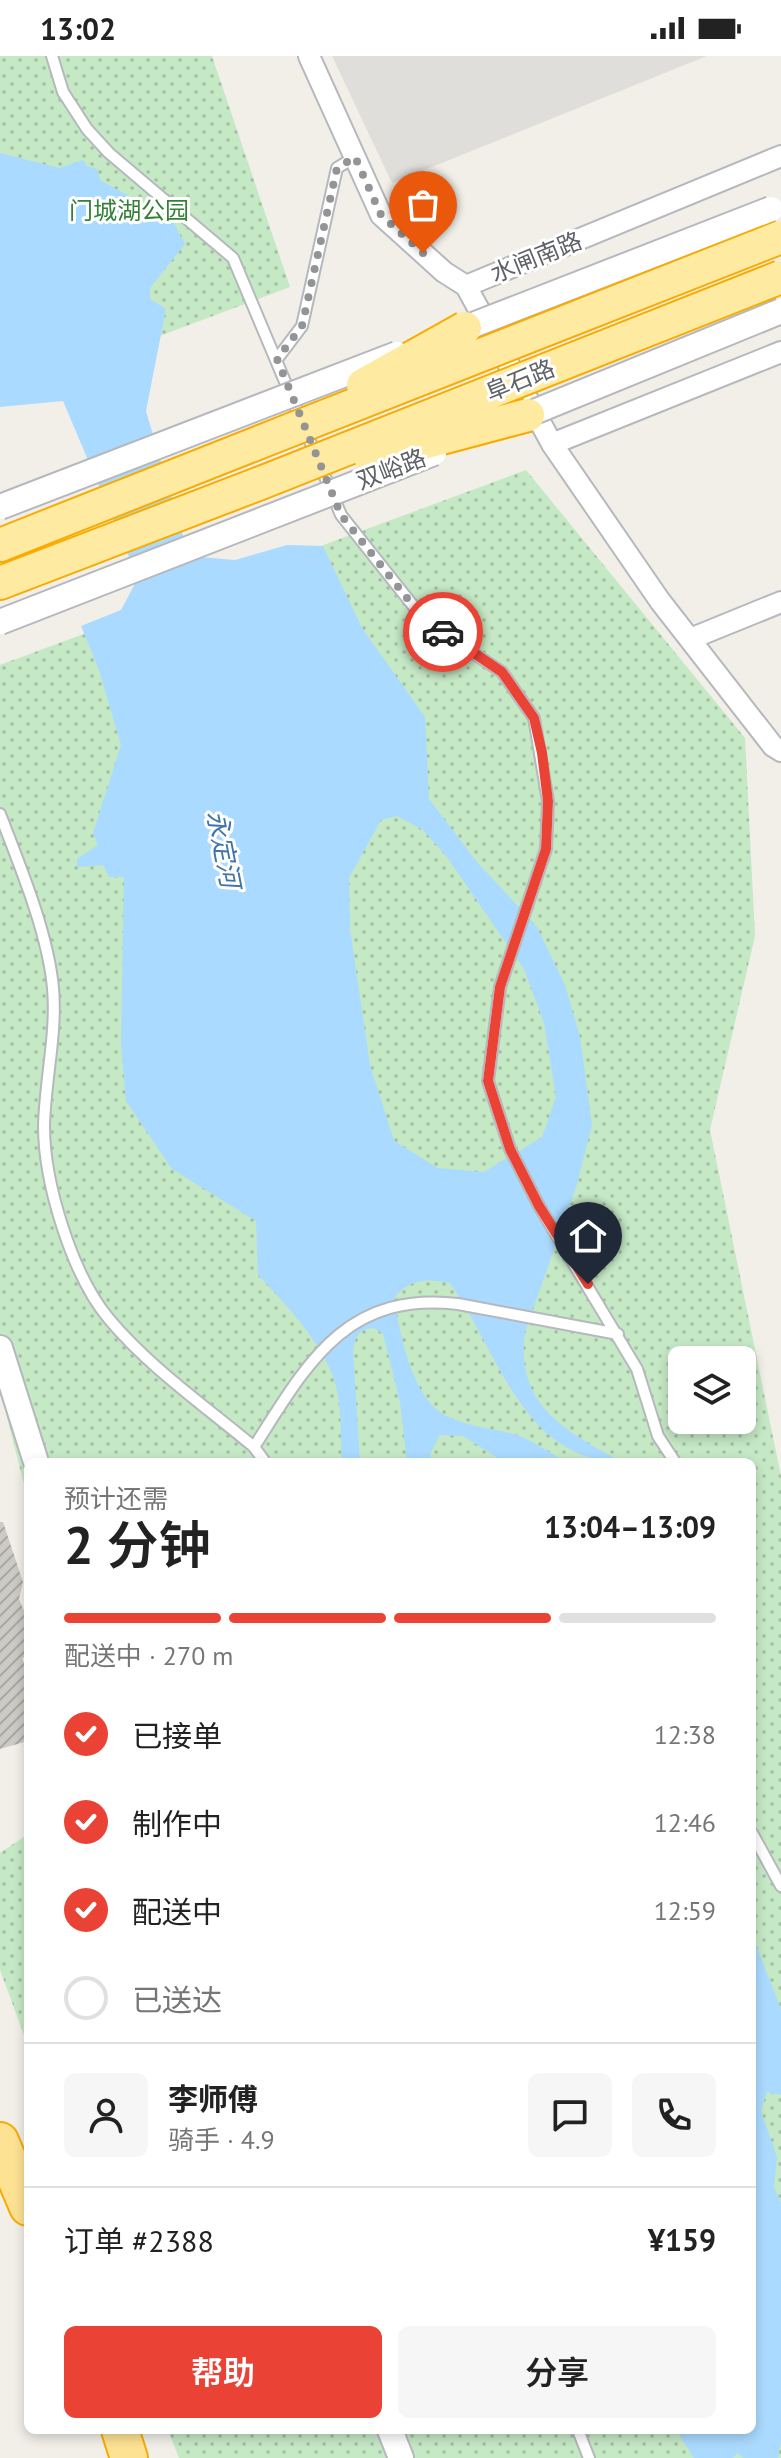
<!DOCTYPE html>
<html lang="zh">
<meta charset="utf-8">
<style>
:root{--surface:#fff;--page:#f6f6f6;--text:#222;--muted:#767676;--line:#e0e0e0;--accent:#ea4335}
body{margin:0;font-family:"PT Sans","Noto Sans SC",sans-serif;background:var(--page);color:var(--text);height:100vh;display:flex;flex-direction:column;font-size:30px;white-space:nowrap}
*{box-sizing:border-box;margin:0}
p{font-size:26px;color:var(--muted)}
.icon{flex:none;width:44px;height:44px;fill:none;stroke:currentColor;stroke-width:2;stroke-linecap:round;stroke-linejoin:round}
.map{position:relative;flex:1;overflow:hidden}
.panel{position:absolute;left:24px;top:1402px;width:732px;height:976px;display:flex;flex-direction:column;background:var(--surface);border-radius:12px;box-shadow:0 4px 12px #0003}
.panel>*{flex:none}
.fabs{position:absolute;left:668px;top:1290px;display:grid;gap:16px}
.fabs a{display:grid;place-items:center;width:88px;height:88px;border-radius:12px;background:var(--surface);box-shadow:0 4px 12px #0003;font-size:40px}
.pin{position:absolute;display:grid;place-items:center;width:68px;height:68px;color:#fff;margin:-82px -34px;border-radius:50% 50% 50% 0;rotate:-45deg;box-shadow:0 0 8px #0007}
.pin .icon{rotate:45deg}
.courier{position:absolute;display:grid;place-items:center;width:80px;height:80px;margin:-40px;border:6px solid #ea4335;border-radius:50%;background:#fff;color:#222;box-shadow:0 2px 10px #0007}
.head em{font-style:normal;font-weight:600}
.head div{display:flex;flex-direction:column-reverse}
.head{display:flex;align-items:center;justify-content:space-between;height:136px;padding:0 40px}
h1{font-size:52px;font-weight:600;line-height:60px}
.bar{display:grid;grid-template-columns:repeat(4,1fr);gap:12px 8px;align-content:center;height:96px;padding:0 40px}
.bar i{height:10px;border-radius:6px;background:var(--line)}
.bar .current{background:var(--accent)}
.bar p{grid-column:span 4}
.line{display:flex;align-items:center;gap:20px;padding:0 40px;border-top:2px solid var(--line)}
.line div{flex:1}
.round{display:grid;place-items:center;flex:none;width:84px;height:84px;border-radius:12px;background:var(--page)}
ol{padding:0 40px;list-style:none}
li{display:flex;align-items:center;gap:24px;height:88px}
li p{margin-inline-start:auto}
li .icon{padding:8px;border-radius:50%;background:var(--accent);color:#fff;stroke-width:4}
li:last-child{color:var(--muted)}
li i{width:44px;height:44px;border:4px solid var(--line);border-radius:50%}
.primary-button{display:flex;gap:16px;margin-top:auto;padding:16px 40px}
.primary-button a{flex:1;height:92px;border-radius:12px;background:var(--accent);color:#fff;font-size:32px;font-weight:600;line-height:92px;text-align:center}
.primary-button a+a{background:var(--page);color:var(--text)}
.status{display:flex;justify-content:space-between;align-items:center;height:56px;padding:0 40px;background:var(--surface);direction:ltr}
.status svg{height:22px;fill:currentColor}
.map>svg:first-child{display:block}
</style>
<div class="status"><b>13:02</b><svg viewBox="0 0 49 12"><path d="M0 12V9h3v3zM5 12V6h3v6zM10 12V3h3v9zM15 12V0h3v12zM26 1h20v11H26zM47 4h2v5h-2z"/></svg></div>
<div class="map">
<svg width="781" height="2402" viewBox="0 0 781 2402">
<defs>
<pattern id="park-dots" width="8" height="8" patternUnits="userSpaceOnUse" patternTransform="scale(2)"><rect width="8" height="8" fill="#c5e8c5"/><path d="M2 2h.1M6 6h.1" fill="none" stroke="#a3c0a4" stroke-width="1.8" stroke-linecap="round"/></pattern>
<pattern id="building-hatch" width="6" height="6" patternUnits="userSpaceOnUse" patternTransform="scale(2)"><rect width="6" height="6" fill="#cccac5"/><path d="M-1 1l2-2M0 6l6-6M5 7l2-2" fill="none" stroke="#a9a8a4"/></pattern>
</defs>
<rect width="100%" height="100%" fill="#f1efe8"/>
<!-- industrial -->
<path fill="#e0deda" d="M 332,0 L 707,0 L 392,127 Z"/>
<!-- park -->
<path fill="url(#park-dots)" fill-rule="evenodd" d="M 0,0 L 212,0 L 290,231 L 0,340 Z
M 526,414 L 745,682 L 755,880 L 710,1074 L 781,1420 L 781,2402 L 179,2402 L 168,2374 L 752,2374 L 752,1406 L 28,1406 L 28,1444 L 0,1334 L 0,609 ZM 682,1304 L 742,1304 L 742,1364 L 682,1364 Z
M 28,1778 L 28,1990 L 0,1914 L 0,1797 Z"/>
<!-- water -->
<path fill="#aadaff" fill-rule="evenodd" d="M 0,97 L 59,112 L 83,104 L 87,110 L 97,113 L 100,124 L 172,164 L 185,188 L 150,232 L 150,243 L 166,253 L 146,355 L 189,500 L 235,504 L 287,489 L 323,490 L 362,572 L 425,661 L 429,743 L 477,806 L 537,871 L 565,929 L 580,981 L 592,1069 L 577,1128 L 525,1276 C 515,1350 566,1375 622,1406 C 523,1406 497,1293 450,1227 C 427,1222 409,1223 394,1242 C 399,1274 409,1322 430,1347 C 449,1370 490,1371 517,1379 C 534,1385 550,1397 566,1406 L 504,1406 L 463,1380 L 440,1379 L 430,1398 L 432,1406 L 407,1406 L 400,1346 L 383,1278 L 374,1272 C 359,1273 355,1280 353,1295 L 360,1406 L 342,1406 C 340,1377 343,1340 330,1313 C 314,1278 284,1246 258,1219 L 256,1165 L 172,1113 L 126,1045 L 121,988 L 124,821 L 109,821 L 103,809 L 77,811 L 77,803 L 98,789 L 93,777 L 121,689 L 99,614 L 81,570 L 121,554 L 138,522 L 63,345 L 0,351 ZM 397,760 L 423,774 L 447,801 L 524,913 L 544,967 L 556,1041 L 542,1081 L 484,1116 L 438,1112 L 394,1085 L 370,1009 L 350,873 L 349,822 L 381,764 Z
M 752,1879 L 781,1953 L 781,2039 L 767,2036 L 761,2055 L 777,2101 L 774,2131 L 781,2147 L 781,2385 L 778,2402 L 744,2402 L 737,2397 L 733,2402 L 694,2402 L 676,2374 L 752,2374 Z"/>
<!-- building -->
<path fill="url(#building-hatch)" d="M 0,1466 L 3,1466 L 23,1526 L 19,1543 L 28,1564 L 28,1600 L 22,1602 L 28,1618 L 28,1685 L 0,1693 Z"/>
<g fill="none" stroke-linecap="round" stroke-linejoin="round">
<!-- service casing -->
<g stroke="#b5b8bc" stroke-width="14">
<path id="service" d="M 52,0 L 63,36 L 87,73 L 109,97 L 233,202 L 341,459 L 426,566 L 502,616 L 534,662 L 548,745 L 546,793 L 500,931 L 488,1025 L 510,1093 L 539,1150 L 637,1313 L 658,1380 L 675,1406
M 277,303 L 302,270 L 337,112 L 355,101
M 0,758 C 20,810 48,877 53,932 C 57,978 45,1024 44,1070 C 44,1127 72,1219 109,1263 C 149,1311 205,1350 254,1391 L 265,1406
M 254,1391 C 307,1308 345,1235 458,1248 L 618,1278
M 752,1777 L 781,1830
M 578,2374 L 589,2402"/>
</g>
<!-- minor casing -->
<g stroke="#b5b8bc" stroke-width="24">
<path id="minor" d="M 309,0 L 381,159 L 444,216 L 466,230 L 781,100
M 466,230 L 552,388 L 660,545 L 773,690 L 781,695
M 552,388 L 781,296
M 690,583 L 781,546"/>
</g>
<!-- tertiary casing -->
<g stroke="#b5b8bc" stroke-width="28">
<path id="tertiary" d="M 0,1292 L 36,1406
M 390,2374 L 401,2402"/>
</g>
<!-- trunk casing -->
<g stroke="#f9ab00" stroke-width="36">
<path id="trunk" d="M 0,489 L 293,373
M 0,527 L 258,428"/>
</g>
<!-- motorway casing -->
<g stroke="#f9ab00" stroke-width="40">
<path id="motorway" d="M 0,2085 L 28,2151
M 120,2374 L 129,2402"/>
</g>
<!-- service -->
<use href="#service" stroke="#fff" stroke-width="10"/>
<!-- minor -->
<use href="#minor" stroke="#fff" stroke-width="20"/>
<!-- tertiary -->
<use href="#tertiary" stroke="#fff" stroke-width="24"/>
<!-- trunk -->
<use href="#trunk" stroke="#feeaa1" stroke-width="32"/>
<!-- motorway -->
<use href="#motorway" stroke="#fde293" stroke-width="36"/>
<!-- tertiary-bridge casing -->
<g stroke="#b5b8bc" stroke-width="28" stroke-linecap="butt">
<path id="tertiary-bridge" d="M 450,278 L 771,153
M 512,365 L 781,255
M 0,451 L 397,298
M 0,566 L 434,397"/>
</g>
<!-- trunk-bridge casing -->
<g stroke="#f9ab00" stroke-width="36" stroke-linecap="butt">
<path id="trunk-bridge" d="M 363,329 L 465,272
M 293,373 L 781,181
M 370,401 L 528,359
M 258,428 L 781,221"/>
</g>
<!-- tertiary-bridge -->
<use href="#tertiary-bridge" stroke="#fff" stroke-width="24"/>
<!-- trunk-bridge -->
<use href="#trunk-bridge" stroke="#feeaa1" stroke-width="32"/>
</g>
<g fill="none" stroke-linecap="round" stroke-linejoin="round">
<!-- done -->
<path stroke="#929495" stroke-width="8" stroke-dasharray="0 14.4" d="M 423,197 L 381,159 L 355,101 L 337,112 L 302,270 L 277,303 L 341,459 L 426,566 L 443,576"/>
<!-- route -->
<path stroke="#ea4335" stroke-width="10" d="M 443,576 L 502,616 L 534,662 L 542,697 L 548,745 L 546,793 L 500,931 L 488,1025 L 510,1093 L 539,1150 L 588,1228"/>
</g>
<g text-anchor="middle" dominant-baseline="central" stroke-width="6" stroke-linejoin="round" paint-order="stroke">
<!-- park labels -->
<g font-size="24" fill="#348238" stroke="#fff">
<text x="129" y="154">门城湖公园</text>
</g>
<!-- street labels -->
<g font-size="24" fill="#5f6368" stroke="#fff">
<text transform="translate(536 201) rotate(-22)">水闸南路</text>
<text transform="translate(520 324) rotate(-22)">阜石路</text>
<text transform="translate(391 413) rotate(-21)">双峪路</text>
</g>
<!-- water labels -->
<g font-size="26" font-style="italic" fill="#4174aa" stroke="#fff">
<text transform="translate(224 793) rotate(79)">永定河</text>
</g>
</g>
</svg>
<div class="fabs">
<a><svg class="icon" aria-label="layers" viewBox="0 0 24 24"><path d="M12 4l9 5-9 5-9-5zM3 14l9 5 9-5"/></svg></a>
</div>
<div class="pin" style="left:423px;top:197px;background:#ea580c"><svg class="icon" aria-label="bag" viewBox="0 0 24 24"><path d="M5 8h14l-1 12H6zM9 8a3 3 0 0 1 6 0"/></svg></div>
<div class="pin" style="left:588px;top:1228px;background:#1f2937"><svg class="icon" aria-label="home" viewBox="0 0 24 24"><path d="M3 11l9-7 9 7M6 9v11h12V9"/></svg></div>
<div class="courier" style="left:443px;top:576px"><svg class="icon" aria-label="car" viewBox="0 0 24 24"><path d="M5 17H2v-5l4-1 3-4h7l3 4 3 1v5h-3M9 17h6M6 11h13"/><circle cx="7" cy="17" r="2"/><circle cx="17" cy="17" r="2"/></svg></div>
<section class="panel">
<div class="head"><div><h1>2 分钟</h1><p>预计还需</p></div><em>13:04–13:09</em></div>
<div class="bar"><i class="current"></i><i class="current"></i><i class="current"></i><i></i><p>配送中 · 270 m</p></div>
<ol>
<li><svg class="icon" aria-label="check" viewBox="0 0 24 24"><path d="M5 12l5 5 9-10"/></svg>已接单<p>12:38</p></li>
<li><svg class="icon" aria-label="check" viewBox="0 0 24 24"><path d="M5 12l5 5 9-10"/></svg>制作中<p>12:46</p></li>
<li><svg class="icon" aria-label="check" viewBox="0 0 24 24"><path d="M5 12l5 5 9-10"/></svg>配送中<p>12:59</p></li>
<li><i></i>已送达</li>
</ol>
<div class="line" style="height:144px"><a class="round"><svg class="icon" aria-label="person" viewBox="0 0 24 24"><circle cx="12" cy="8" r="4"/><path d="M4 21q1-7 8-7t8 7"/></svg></a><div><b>李师傅</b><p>骑手 · 4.9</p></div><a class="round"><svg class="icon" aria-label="chat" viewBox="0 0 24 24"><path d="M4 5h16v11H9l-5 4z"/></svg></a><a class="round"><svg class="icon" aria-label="phone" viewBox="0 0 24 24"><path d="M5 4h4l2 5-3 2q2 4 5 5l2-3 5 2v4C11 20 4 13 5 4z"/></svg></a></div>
<div class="line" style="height:104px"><div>订单 #2388</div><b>¥159</b></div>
<div class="primary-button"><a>帮助</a><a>分享</a></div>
</section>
</div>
